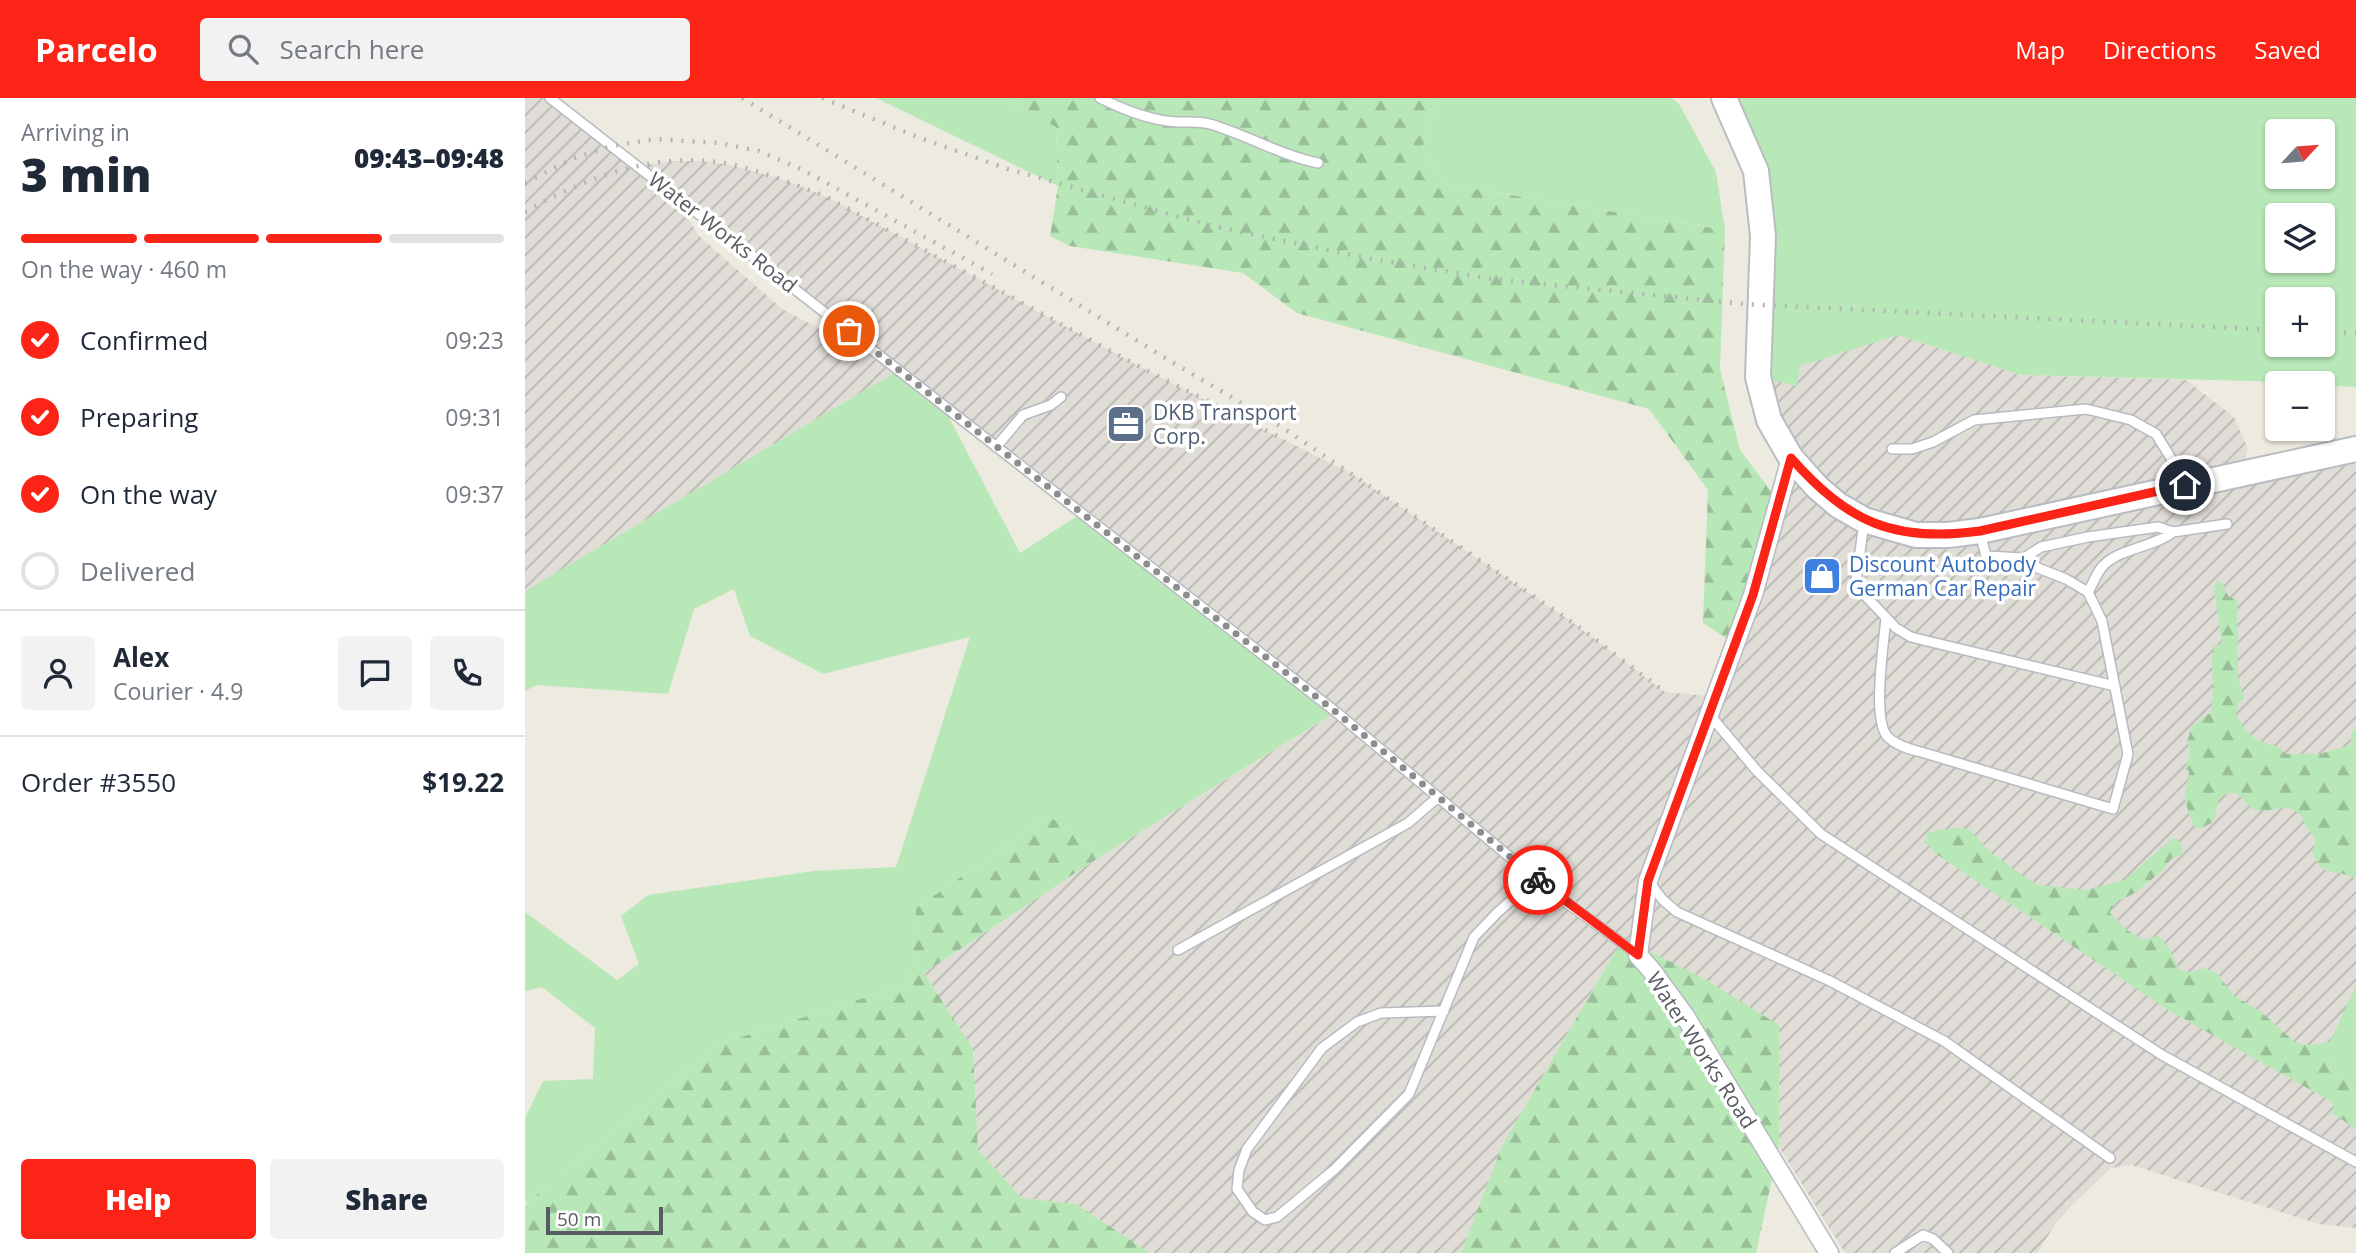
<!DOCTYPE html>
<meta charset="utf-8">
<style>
:root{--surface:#fff;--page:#f2f2f3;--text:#1f2937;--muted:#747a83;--line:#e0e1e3;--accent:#fb2416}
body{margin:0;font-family:"Open Sans",sans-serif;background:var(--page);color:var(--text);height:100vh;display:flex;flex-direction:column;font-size:26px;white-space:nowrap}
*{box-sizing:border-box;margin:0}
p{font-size:23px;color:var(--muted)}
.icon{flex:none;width:38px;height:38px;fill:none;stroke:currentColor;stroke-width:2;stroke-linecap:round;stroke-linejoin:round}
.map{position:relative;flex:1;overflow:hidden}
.details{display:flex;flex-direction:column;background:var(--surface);width:525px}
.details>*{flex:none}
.needle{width:46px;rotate:64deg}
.controls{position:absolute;left:1740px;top:21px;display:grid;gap:14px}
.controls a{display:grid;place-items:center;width:70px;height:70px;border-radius:7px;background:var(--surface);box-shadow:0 2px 5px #0004;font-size:35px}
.scale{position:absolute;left:21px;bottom:18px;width:117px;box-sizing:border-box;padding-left:7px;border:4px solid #585c62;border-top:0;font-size:19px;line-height:24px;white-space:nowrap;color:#585c62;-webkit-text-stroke:5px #fff;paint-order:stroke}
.pin{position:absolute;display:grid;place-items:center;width:60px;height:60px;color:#fff;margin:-30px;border:4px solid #fff;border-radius:50%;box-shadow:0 2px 7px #0007}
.courier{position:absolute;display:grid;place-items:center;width:70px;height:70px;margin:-35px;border:5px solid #fb2416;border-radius:50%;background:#fff;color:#222;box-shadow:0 2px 9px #0007}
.overview em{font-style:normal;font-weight:800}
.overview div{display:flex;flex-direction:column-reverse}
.overview{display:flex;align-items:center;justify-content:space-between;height:119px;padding:0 21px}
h1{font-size:46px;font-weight:800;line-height:52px}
.bar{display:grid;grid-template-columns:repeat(4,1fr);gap:10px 7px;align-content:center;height:84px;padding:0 21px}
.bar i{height:9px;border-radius:5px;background:var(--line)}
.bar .selected{background:var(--accent)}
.bar p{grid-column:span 4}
.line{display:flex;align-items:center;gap:18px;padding:0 21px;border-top:2px solid var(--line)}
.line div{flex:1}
.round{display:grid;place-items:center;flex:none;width:74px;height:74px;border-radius:7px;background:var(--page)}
ol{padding:0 21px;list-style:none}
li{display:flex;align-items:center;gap:21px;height:77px}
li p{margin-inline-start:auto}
li .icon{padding:7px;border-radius:50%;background:var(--accent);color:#fff;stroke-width:4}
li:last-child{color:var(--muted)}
li i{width:38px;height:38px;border:4px solid var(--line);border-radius:50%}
.cta{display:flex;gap:14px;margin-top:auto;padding:14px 21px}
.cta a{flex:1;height:80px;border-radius:7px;background:var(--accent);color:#fff;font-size:28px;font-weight:800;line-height:80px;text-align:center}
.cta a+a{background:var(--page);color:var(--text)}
header{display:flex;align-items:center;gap:42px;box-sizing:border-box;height:98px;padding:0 35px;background:var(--accent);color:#fff}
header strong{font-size:33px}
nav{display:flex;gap:38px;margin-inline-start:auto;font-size:24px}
.search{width:490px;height:63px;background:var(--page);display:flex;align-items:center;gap:18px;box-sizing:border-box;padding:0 24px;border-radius:7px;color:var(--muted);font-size:26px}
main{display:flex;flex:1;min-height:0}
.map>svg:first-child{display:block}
</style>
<header>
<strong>Parcelo</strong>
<div class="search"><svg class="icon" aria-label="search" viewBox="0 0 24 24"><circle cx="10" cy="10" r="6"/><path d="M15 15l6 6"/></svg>Search here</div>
<nav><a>Map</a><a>Directions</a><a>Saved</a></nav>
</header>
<main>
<section class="details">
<div class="overview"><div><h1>3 min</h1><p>Arriving in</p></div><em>09:43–09:48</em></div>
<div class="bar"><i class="selected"></i><i class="selected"></i><i class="selected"></i><i></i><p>On the way · 460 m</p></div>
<ol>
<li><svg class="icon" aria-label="check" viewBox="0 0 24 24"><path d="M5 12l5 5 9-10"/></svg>Confirmed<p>09:23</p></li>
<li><svg class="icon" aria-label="check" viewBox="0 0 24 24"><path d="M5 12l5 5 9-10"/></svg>Preparing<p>09:31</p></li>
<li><svg class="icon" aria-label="check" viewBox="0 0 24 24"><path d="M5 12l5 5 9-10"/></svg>On the way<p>09:37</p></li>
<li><i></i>Delivered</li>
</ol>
<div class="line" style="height:126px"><a class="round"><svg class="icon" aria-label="person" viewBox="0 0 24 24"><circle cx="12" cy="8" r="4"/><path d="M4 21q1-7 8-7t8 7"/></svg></a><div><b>Alex</b><p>Courier · 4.9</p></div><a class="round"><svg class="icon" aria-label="chat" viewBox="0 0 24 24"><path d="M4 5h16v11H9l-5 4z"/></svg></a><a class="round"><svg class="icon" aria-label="phone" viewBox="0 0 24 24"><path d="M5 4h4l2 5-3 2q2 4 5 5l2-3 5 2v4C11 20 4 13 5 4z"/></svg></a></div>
<div class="line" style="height:91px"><div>Order #3550</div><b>$19.22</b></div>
<div class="cta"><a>Help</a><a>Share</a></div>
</section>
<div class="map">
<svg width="1831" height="1155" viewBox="0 0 1831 1155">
<defs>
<pattern id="industrial-furrows" width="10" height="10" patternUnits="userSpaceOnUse" patternTransform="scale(1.75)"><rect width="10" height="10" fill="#e0ddd7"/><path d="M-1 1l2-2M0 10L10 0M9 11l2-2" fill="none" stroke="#b8b6b2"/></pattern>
<pattern id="forest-firs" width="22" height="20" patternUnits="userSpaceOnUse" patternTransform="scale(1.75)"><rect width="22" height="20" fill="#b8e8b7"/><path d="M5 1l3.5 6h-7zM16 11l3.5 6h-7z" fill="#98bf98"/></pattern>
</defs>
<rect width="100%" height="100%" fill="#edeadf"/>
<!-- industrial -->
<path fill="url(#industrial-furrows)" d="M 0,0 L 25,0 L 114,69 L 144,63 L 176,63 L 204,67 L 251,79 L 300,98 L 621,272 L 827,376 L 1047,524 L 1140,594 L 1191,599 L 1266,360 L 1233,279 L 1373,237 L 1496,277 L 1661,282 L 1709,319 L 1722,349 L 1719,374 L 1831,351 L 1831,1130 L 1794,1126 L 1606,1067 L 1586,1070 L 1547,1107 L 1531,1125 L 1512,1155 L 1320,1155 L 1254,1049 L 1254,1000 L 1098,840 L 977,1048 L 936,1155 L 625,1155 L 551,1106 L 497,1100 L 453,1052 L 448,951 L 399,875 L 576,758 L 810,615 L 144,90 L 174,138 L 257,211 L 374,272 L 0,493 Z"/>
<!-- green -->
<path fill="#b8e8b7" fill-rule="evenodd" d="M 351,0 L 475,0 L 531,28 L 533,88 Z
M 912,0 L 1146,0 L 1154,6 L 1191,74 L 1198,120 L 1189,130 L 919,86 L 897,51 Z
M 1199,0 L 1831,0 L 1831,289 L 1797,287 L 1797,285 L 1496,277 L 1373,237 L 1275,268 L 1272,288 L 1233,279 L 1238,138 ZM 1752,33 L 1797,33 L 1797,79 L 1752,79 ZM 1752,117 L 1797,117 L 1797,163 L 1752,163 ZM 1752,201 L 1797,201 L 1797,247 L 1752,247 Z
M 374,272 L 417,306 L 495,455 L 557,415 L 811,614 L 576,758 L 524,718 L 391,810 L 386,885 L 194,946 L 2,1105 L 0,1102 L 0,1020 L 18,983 L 68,981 L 70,930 L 17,889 L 0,893 L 0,814 L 92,882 L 114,866 L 96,818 L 123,797 L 289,773 L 371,769 L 445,539 L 298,576 L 225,538 L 209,491 L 169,511 L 143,596 L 12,587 L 0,593 L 0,493 Z
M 1831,887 L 1831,989 L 1813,980 L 1805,944 Z"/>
<!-- forest -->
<path fill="url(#forest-firs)" d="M 475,0 L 912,0 L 897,51 L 919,86 L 1188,130 L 1198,120 L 1200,130 L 1195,271 L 1215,352 L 1252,401 L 1210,546 L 1178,525 L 1183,392 L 1124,311 L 772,215 L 718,175 L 545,148 L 525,138 L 533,88 L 531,29 Z
M 1692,482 L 1696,484 L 1704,499 L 1712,501 L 1713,579 L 1719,601 L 1713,605 L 1711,617 C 1717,627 1724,638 1735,643 C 1749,649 1749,644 1761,656 L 1795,656 L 1825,647 L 1827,634 L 1831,628 L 1831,781 C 1811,769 1796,782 1787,753 C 1793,741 1789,739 1782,730 C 1779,727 1779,723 1777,720 C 1765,701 1747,716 1731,712 C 1719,709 1717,689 1700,697 C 1687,703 1695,719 1686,725 C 1682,728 1676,729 1671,731 C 1666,722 1660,707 1660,697 C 1661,689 1664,682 1664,673 L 1660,671 L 1665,654 L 1662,644 L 1667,628 L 1686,614 C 1686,605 1688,599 1688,590 C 1689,575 1683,562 1690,548 L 1697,546 L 1689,490 Z
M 524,718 L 576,758 L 399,875 L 448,951 L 453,1052 L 497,1100 L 551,1106 L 625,1155 L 0,1155 L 0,1108 L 2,1105 L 194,946 L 386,885 L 391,810 Z
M 1429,730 L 1444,731 L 1465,754 L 1512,787 L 1562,792 L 1599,782 L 1648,740 L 1654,742 L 1658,751 L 1656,757 L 1646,761 L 1636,774 L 1608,796 L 1591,804 L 1584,814 L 1600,831 L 1619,842 L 1633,837 L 1645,851 L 1654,872 L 1667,874 L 1680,870 L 1692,875 L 1708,897 L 1735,913 L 1771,945 L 1783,947 L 1805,944 L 1813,980 L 1831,989 L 1831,1031 L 1807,1015 L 1809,1005 L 1643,912 L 1413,757 L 1399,744 L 1403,734 Z
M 1098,840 L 1176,879 L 1254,927 L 1254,1049 L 1231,1155 L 936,1155 L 977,1048 Z"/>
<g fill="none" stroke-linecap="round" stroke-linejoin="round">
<!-- lane casing -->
<g stroke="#b7bac0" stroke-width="12">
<path id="lane" d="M 25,0 L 811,614 L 1023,791 L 1112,856
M 575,0 C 599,12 626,23 653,24 C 665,24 673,23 685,26 C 722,37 755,57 793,65
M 471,349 L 498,317 L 526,307 L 536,299
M 1367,351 L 1387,351 L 1408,344 L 1449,322 L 1561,311 L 1606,322 L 1631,336 L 1647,362 L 1659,386
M 1339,424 L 1331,484 L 1332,489 L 1371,530 L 1386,539 L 1402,543 L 1590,588
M 1499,460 L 1516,449 L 1563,439 L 1633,429 L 1648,434 L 1702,426
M 1563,494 C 1568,486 1571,476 1577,469 C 1593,450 1628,450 1648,434
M 1361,519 C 1359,544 1347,620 1362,638 C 1370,647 1384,651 1396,654 L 1588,711 L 1603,656 L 1577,523 L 1563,494 L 1541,481 L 1513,470 L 1499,460 L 1461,458 L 1455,435
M 1184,616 L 1232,673 L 1296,736 L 1637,957 L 1831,1064
M 1124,784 L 1138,802 L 1152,814 L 1305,883 L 1419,943 L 1585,1060
M 653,852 L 883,725 L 913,699
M 919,913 L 856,915 L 832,924 L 797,950 L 722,1051 L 714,1072 L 712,1091 L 728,1114 L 740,1122 L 752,1119 L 810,1071 L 884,996 L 949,839 L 972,815 L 1011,780
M 1370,1155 L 1398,1137 L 1408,1141 L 1423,1155"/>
</g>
<!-- street casing -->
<g stroke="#b7bac0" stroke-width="21">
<path id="street" d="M 1266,360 L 1228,497 L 1123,783 L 1113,857 L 1127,873 L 1160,918 L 1304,1155"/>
</g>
<!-- secondary casing -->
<g stroke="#b8bcc3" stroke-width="28">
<path id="secondary" d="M 1199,0 L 1231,73 L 1238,138 L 1233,279 L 1244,322 L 1266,360 L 1292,389 L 1313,407 L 1339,422 L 1391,437 L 1423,437 L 1455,433 L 1831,351"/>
</g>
<!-- lane -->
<use href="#lane" stroke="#fff" stroke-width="9"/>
<!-- street -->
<use href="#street" stroke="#fff" stroke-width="18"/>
<!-- secondary -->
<use href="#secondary" stroke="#fff" stroke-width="24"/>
<!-- rail -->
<path stroke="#b3b4b5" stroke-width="4.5" stroke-dasharray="2 9" stroke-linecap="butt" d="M 217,0 L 642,261 L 755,328 L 1047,524 L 1140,594
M 297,0 L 395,40 L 483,71 L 683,127 L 841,160 L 967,181 L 1219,206 L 1752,232
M 0,85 L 49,60 L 87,48 L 130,41 L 194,45 L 234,53 L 278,72 L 467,176
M 0,114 C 61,79 132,52 204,66 C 237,73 268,86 300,98 L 621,272 L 760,342
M 1797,234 L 1831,235"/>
</g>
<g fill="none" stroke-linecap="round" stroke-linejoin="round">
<!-- done -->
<path stroke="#8c8e8e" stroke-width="7" stroke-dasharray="0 12.6" d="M 324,233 L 811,614 L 1013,782"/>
<!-- route -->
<path stroke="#fb2416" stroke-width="9" d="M 1013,782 L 1113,857 L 1123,783 L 1228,497 L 1266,360 C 1323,424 1368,445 1455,433 L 1660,387"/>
</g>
<!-- icons -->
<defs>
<g id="office-square" transform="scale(2.0125)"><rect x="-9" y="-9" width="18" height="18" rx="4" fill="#5c6f8a" stroke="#fff"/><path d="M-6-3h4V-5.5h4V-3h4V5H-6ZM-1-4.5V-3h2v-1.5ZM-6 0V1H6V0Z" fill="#fff"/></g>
<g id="shop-square" transform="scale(2.0125)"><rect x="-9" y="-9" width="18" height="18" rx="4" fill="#3f7fe0" stroke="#fff"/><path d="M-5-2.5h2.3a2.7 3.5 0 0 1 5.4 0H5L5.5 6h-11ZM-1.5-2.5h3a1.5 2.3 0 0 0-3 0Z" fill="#fff"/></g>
</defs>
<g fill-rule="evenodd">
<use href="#office-square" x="601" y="326"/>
<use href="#shop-square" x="1297" y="478"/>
</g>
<g text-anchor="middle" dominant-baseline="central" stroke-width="7" stroke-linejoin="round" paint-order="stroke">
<!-- street labels -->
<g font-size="21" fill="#585c62" stroke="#fff">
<text transform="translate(198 134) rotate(38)">Water Works Road</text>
<text transform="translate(1177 952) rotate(57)">Water Works Road</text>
</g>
<!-- service labels -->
<g font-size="21" fill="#4e5e75" stroke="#fff" text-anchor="start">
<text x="628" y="314">DKB Transport<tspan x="628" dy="24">Corp.</tspan></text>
</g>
<!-- shop labels -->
<g font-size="21" fill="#366cbe" stroke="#fff" text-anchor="start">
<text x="1324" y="466">Discount Autobody<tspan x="1324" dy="24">German Car Repair</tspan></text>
</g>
</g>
</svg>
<div class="controls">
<a><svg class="needle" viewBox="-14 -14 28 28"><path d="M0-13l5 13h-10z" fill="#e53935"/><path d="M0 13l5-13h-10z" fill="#747a83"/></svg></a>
<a><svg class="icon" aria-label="layers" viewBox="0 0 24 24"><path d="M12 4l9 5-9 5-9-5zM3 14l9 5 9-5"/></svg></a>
<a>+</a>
<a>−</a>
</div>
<div class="scale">50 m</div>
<div class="pin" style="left:324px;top:233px;background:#ea580c"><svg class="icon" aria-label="bag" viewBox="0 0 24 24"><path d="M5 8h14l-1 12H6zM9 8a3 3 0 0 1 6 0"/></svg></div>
<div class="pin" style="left:1660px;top:387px;background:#1f2937"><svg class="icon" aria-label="home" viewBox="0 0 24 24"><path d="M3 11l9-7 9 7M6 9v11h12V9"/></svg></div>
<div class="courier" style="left:1013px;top:782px"><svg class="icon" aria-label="bike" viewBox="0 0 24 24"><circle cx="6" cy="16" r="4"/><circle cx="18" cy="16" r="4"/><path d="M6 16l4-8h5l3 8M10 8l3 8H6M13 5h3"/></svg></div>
</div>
</main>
